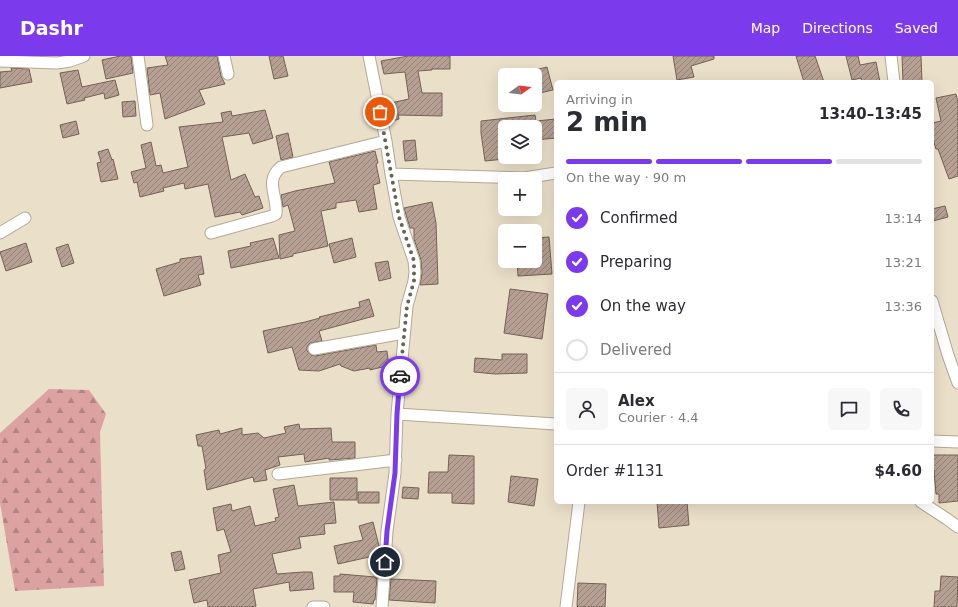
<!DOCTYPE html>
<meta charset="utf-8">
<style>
:root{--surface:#fff;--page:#f7f7f7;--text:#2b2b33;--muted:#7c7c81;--line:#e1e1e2;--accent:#7c3aed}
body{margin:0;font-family:"DejaVu Sans",sans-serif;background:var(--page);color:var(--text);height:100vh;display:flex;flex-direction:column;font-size:15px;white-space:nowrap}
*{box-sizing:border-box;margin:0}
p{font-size:13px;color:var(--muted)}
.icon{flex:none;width:22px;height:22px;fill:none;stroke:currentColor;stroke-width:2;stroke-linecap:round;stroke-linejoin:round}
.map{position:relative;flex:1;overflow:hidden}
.panel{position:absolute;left:554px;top:24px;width:380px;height:424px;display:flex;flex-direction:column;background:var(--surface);border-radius:6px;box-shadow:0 4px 16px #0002}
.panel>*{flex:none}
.needle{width:26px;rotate:75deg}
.controls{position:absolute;left:498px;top:12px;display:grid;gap:8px}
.controls a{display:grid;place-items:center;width:44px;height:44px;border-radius:6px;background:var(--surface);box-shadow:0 4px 16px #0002;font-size:20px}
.pin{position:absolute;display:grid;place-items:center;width:34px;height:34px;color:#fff;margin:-17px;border:2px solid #fff;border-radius:50%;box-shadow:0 1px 4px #0007}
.courier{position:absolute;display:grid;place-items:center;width:40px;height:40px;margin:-20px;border:3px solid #7c3aed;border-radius:50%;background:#fff;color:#222;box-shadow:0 1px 5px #0007}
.head em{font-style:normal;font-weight:700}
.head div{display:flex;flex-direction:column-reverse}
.head{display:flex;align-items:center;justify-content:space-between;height:68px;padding:0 12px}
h1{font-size:26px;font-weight:700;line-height:30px}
.bar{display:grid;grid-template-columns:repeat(4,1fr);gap:6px 4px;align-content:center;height:48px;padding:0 12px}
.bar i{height:5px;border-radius:3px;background:var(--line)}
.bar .current{background:var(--accent)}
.bar p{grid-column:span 4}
.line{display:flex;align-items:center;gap:10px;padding:0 12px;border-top:1px solid var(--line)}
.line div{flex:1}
.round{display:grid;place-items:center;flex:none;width:42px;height:42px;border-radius:6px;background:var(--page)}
ol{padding:0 12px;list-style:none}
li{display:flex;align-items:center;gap:12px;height:44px}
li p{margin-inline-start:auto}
li .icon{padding:4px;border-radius:50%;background:var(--accent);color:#fff;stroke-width:4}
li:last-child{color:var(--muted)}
li i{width:22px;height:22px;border:2px solid var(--line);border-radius:50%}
header{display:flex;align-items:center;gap:24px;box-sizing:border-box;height:56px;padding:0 20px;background:var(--accent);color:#fff}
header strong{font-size:19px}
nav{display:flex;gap:22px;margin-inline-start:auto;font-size:14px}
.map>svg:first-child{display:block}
</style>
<header>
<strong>Dashr</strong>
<nav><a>Map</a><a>Directions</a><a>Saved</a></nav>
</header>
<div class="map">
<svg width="958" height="551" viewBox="0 0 958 551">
<defs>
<pattern id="forest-firs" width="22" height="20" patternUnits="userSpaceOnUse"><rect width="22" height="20" fill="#dca2a2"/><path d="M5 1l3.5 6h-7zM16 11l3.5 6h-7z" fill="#b28483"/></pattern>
<pattern id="building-hatch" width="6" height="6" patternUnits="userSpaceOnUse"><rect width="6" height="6" fill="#b6a094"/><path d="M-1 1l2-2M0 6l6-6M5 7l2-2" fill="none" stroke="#948278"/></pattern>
</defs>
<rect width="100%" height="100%" fill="#eadfc9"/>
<!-- forest -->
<path fill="url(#forest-firs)" d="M 49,333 L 89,334 L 106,358 L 100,376 L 104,530 L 15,535 L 0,447 L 0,377 Z"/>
<!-- building -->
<path fill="url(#building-hatch)" stroke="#746155" d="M 120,0 L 131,0 L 133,17 L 106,23 L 102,4 Z
M 165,0 L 217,0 L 221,20 L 225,28 L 199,34 L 205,48 L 165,63 L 160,37 L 150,39 L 147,12 L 168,9 Z
M 269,0 L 283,0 L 288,20 L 274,23 Z
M 408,0 L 450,0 L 450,13 L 432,13 L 432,14 L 418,15 L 422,37 L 442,37 L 442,60 L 398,59 L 399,63 L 389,66 L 386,48 L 409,43 L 405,16 L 384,18 L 381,5 Z
M 673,0 L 714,0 L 714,3 L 691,10 L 694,21 L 677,24 Z
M 796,0 L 815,0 L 824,26 L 804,26 Z
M 846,0 L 858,0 L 860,9 L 876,6 L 880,26 L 862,26 L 861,22 L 852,24 Z
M 902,0 L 921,0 L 922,26 L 903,26 Z
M 547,11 L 553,34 L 535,38 L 535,14 Z
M 11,12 L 29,13 L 32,26 L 0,32 L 0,16 L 12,15 Z
M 78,14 L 82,31 L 115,24 L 119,39 L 105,43 L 104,37 L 84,42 L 85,44 L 67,48 L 60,17 Z
M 956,38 L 958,46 L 958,120 L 949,123 L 938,93 L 936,93 L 932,80 L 932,67 L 941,65 L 936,42 Z
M 135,45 L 136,60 L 123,61 L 122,46 Z
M 265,54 L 273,82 L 253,88 L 249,77 L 222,81 L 231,124 L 245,118 L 255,141 L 259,140 L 263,152 L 242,159 L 240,156 L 215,161 L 208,128 L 185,133 L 184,127 L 163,132 L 164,135 L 140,141 L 137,126 L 134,127 L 131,116 L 146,112 L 141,89 L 151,86 L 156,110 L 161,109 L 163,117 L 188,111 L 179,71 L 223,66 L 221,57 L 231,55 L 232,60 Z
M 535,59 L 536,65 L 556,63 L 556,82 L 535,84 L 535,71 L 505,71 L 505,103 L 485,105 L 481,77 L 481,65 Z
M 76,65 L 79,78 L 63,82 L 60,69 Z
M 288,77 L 293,101 L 281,104 L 276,80 Z
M 415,84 L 417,104 L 405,105 L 403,85 Z
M 108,93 L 112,104 L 113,103 L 118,123 L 101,126 L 97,107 L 101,106 L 98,96 Z
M 375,95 L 378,107 L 376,108 L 380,127 L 373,129 L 377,153 L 359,156 L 356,144 L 336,147 L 336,152 L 321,155 L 328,190 L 293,198 L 293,200 L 280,203 L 279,179 L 295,175 L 288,149 L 283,151 L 281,139 L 295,135 L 335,127 L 329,106 Z
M 432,146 L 436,167 L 438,228 L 420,229 L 422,217 L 421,204 L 414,183 L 414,172 L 410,172 L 404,152 Z
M 945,150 L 948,161 L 933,165 L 932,153 Z
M 549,181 L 552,218 L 518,220 L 517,205 L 535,205 L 535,182 Z
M 273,182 L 279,202 L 231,212 L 228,195 L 251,190 L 250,187 Z
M 352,182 L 356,201 L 334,207 L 329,188 Z
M 26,187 L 32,206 L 6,215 L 0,196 Z
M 68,188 L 74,207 L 62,211 L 56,192 Z
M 201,200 L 204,218 L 198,219 L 201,229 L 164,240 L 156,213 L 180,206 L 180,203 Z
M 388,205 L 391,222 L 379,225 L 375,207 Z
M 510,233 L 548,238 L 542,283 L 504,277 Z
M 369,243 L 374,260 L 319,275 L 322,285 L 310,287 L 307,291 L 307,295 L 311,299 L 315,300 L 376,289 L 377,296 L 387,295 L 389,312 L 382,311 L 370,314 L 370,312 L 354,315 L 341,310 L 340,308 L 319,315 L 299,314 L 292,291 L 268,297 L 263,275 L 305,266 L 320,262 L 319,261 L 360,251 L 359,246 Z
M 502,298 L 527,298 L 527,317 L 495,318 L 474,316 L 475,302 L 502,304 Z
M 299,368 L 300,373 L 331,372 L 332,386 L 355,386 L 355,402 L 329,404 L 329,402 L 305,406 L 304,398 L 278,401 L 280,409 L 265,414 L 267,424 L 254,426 L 253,421 L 207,434 L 204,414 L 206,413 L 202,390 L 198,390 L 196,379 L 219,374 L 220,378 L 242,372 L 242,379 L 258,377 L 264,382 L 286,377 L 284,371 Z
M 449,399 L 474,400 L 474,448 L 452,447 L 452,437 L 428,437 L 429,416 L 448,416 Z
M 932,399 L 958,399 L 958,445 L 939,447 L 939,438 L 936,438 L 934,414 L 932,414 Z
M 511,420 L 538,423 L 534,450 L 508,446 Z
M 330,422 L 357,422 L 357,444 L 330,444 Z
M 294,429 L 298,450 L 334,446 L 336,467 L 324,468 L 325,478 L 299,481 L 301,492 L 272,498 L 277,518 L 303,516 L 312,516 L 314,533 L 290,535 L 289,526 L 253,533 L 256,550 L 251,551 L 208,551 L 207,544 L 194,547 L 189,524 L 221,517 L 218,499 L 231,496 L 224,473 L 217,475 L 213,452 L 231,448 L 232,455 L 250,450 L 255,470 L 276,465 L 275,462 L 279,461 L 273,433 Z
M 403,431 L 419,432 L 418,443 L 402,442 Z
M 358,436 L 379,436 L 379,447 L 358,447 Z
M 657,446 L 687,446 L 689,469 L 659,472 Z
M 373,466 L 379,490 L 378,499 L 338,508 L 334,490 L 363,484 L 359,470 Z
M 181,495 L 185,513 L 175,515 L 171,497 Z
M 340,518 L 375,521 L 375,522 L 377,522 L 375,544 L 374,544 L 373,548 L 353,546 L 354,536 L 334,536 L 334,520 L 340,520 Z
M 941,520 L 958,521 L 957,551 L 934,551 L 935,535 L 940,535 Z
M 391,523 L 436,525 L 435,547 L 389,544 Z
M 578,527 L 606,528 L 605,551 L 577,551 Z"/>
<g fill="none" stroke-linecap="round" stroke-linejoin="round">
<!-- minor casing -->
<g stroke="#b3a894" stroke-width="13">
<path id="minor" d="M 138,0 L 147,69
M 224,0 L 228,18
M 369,0 L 386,85 L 391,118 L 524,122 L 556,117
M 891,0 L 894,26
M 0,5 L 57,7 L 70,5 L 84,0
M 0,177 L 25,162
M 211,177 L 272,160 L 276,158 C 278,140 264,125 281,111 L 386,85
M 932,245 L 948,299 L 958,327
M 314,293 L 404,277
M 397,358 L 556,368
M 932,385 L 958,386
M 278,418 L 396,404
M 921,446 L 947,463 L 958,471
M 313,551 L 324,551
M 382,551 L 387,475 L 395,417 L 397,358 L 407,250 L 414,225 L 415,216 L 414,205 L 399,161 L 391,118
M 566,551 L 579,446"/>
</g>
<!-- minor -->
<use href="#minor" stroke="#fff" stroke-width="11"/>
</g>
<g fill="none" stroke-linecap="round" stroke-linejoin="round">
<!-- done -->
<path stroke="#696356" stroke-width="4" stroke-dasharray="0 7.2" d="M 380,56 L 399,161 L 414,205 L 414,225 L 407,250 L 400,320"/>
<!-- route -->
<path stroke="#7c3aed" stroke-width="5" d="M 385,506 L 387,475 L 395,417 L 397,358 L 400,320"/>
</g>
</svg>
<div class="controls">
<a><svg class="needle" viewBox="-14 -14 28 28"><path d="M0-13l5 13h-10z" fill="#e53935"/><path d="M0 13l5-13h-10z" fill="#7c7c81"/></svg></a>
<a><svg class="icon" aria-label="layers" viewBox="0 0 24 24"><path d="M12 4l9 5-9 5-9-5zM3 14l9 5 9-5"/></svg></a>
<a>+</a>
<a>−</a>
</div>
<div class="pin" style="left:380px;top:56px;background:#ea580c"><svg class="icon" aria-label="bag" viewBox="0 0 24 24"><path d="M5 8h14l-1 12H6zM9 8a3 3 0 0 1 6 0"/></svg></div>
<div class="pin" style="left:385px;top:506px;background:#1f2937"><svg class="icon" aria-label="home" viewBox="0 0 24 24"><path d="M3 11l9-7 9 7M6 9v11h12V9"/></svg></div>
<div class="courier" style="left:400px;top:320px"><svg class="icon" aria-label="car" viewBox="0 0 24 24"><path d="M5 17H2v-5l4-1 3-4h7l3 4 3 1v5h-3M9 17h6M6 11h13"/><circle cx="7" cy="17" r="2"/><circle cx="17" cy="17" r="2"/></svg></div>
<section class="panel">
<div class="head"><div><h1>2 min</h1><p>Arriving in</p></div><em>13:40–13:45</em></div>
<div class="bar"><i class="current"></i><i class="current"></i><i class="current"></i><i></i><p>On the way · 90 m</p></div>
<ol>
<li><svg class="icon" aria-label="check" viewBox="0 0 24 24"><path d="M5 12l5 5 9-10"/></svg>Confirmed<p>13:14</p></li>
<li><svg class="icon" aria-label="check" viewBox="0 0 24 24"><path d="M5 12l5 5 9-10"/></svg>Preparing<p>13:21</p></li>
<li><svg class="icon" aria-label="check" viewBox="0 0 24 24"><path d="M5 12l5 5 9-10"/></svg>On the way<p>13:36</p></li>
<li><i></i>Delivered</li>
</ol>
<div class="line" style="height:72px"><a class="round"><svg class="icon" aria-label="person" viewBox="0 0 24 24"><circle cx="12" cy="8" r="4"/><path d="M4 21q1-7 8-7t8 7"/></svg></a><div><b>Alex</b><p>Courier · 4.4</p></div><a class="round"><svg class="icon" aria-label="chat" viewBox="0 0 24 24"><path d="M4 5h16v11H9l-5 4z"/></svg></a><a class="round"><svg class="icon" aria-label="phone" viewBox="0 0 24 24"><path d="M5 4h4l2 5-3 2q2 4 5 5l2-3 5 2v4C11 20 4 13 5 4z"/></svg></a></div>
<div class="line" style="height:52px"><div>Order #1131</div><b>$4.60</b></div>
</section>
</div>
